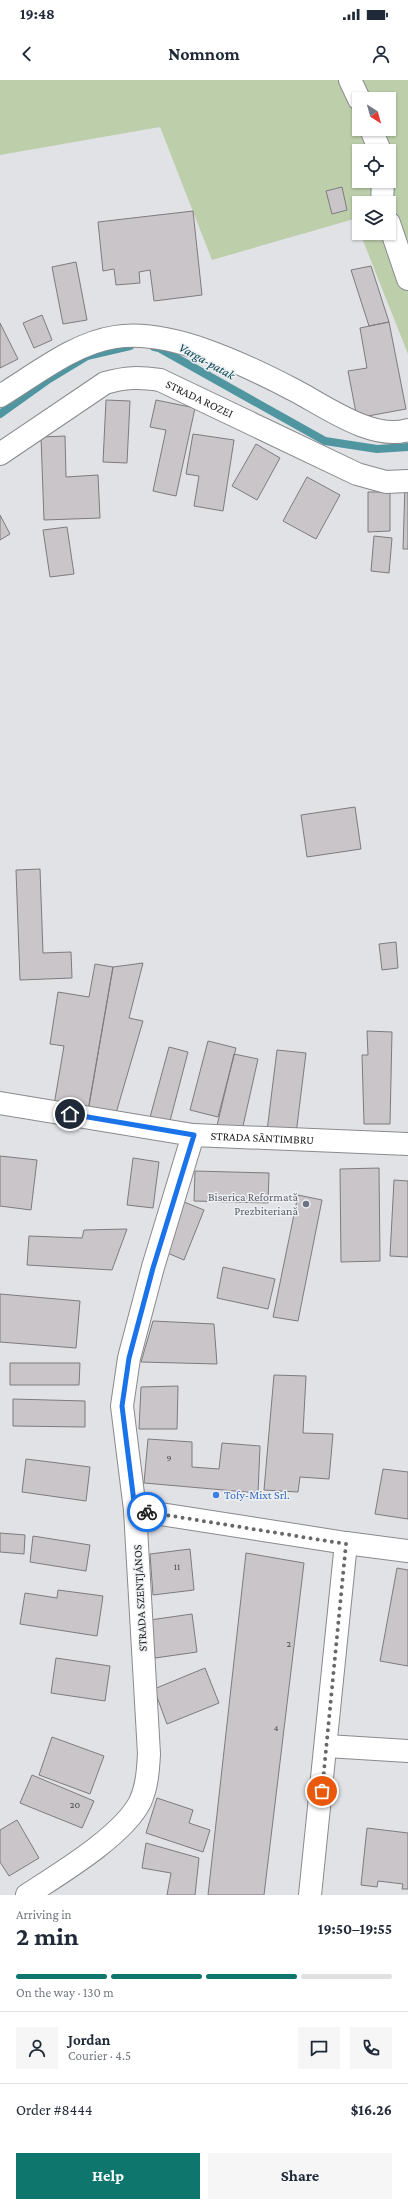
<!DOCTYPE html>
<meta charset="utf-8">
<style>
:root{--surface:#fff;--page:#f6f6f7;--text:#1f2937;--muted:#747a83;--line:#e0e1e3;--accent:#0f766e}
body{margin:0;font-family:"Crimson Pro",serif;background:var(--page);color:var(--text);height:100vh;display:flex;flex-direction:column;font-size:15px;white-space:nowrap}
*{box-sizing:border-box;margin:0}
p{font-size:13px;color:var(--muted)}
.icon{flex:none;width:22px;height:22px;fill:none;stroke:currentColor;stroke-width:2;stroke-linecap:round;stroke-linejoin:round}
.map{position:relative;height:1815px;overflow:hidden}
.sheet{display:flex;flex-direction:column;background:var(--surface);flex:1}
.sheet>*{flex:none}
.needle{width:26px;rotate:143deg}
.tools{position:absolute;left:352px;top:12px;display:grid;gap:8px}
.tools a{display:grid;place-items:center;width:44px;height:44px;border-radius:0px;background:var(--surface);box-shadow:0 1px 3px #0004;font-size:20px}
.pin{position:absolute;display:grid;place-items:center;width:34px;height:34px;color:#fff;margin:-17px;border:2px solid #fff;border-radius:50%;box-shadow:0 1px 4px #0007}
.courier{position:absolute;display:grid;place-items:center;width:40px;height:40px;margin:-20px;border:3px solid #1a73e8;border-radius:50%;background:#fff;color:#222;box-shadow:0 1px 5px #0007}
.headline em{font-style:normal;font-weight:700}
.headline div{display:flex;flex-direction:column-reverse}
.headline{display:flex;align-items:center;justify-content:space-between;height:68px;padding:0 16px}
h1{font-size:26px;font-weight:700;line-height:30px}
.bar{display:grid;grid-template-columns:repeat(4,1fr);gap:6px 4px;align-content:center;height:48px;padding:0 16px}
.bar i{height:5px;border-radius:3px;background:var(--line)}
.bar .active{background:var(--accent)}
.bar p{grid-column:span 4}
.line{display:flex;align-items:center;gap:10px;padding:0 16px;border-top:1px solid var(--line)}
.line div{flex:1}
.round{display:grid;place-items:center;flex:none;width:42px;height:42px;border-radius:0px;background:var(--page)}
.primary-button{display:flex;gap:8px;margin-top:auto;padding:8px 16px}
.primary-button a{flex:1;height:46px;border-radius:0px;background:var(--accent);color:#fff;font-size:16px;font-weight:700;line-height:46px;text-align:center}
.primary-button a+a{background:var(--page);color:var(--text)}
.status{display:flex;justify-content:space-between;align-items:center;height:28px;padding:0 20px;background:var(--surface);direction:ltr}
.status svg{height:11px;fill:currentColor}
header{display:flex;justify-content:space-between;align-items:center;height:52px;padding:0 16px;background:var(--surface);font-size:18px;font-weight:700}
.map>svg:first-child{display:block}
</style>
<div class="status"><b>19:48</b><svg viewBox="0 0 49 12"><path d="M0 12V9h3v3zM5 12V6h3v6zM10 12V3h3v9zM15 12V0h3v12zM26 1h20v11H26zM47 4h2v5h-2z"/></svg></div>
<header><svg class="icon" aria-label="back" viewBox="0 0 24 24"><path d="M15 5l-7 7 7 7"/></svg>Nomnom<svg class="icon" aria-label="person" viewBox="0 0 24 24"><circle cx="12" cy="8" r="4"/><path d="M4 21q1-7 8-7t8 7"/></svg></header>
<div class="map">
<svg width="408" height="1815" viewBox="0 0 408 1815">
<rect width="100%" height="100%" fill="#e1e2e6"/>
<!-- green -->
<path fill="#bcceaa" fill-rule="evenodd" d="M 0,0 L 408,0 L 408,274 L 360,153 L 389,153 L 389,123 L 359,123 L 359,151 L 354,139 L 212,180 L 160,47 L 0,75 ZM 359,19 L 389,19 L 389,49 L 359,49 ZM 359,71 L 389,71 L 389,101 L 359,101 Z"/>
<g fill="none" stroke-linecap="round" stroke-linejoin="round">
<!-- stream -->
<path stroke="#4f96a1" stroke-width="8" d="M 154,267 L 159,268 L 325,361 L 377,369 L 408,367
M 0,334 L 49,299 L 87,276 L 130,266"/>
</g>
<!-- building -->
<path fill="#c9c5c8" stroke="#7e7b7d" d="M 342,107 L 347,130 L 332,134 L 326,111 Z
M 193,131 L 202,215 L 154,221 L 150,190 L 139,192 L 140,203 L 116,205 L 114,189 L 103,191 L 98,142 Z
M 76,182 L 87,240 L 63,244 L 52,187 Z
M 371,186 L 389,242 L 369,246 L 351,190 Z
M 42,235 L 52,260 L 34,268 L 23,243 Z
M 389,242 L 406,329 L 357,338 L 348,291 L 367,288 L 360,248 Z
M 0,243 L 18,279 L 0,288 Z
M 106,320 L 130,321 L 127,383 L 103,382 Z
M 156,320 L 195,328 L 176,416 L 153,411 L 166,350 L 150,347 Z
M 193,354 L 234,360 L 223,431 L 194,426 L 199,396 L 186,394 Z
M 65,356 L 66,397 L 98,395 L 100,438 L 44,440 L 41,357 Z
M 256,364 L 280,378 L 257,420 L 232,406 Z
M 307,397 L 340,415 L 316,459 L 283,441 Z
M 405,405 L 408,406 L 408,469 L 403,469 Z
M 368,412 L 390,412 L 390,451 L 368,452 Z
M 0,435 L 10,454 L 0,460 Z
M 67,447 L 74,494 L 50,497 L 43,450 Z
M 374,456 L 392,458 L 389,493 L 371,491 Z
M 355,727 L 361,769 L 307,777 L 301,735 Z
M 40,789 L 43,873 L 71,872 L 72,898 L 20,900 L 16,790 Z
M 396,862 L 398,888 L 382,890 L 379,864 Z
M 143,883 L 129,938 L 143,941 L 114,1040 L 88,1031 L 113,887 Z
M 95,884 L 113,887 L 88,1031 L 54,1025 L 64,966 L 50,964 L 58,912 L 89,917 Z
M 367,951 L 392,952 L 390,1044 L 364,1044 L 362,975 L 368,975 Z
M 208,961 L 236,968 L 218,1037 L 190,1030 Z
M 169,967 L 188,972 L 170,1041 L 149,1041 Z
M 277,970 L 306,973 L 296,1054 L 267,1051 Z
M 234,974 L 258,979 L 241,1055 L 216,1050 Z
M 0,1076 L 37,1080 L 31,1130 L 0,1126 Z
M 133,1078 L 159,1082 L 153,1128 L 127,1125 Z
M 379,1088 L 380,1181 L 341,1182 L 340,1089 Z
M 195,1091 L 269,1093 L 268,1123 L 194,1121 Z
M 394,1100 L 408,1101 L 408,1177 L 390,1176 Z
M 298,1115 L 322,1120 L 298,1241 L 273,1237 Z
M 184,1122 L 204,1130 L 184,1180 L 165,1172 Z
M 127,1149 L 112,1190 L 27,1185 L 29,1156 L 82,1158 L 84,1150 Z
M 223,1187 L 275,1199 L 268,1229 L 217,1218 Z
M 0,1214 L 80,1221 L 76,1268 L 0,1262 Z
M 153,1241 L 214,1244 L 217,1284 L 141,1282 Z
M 10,1283 L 80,1283 L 79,1305 L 10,1305 Z
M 274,1295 L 306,1296 L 303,1353 L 333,1354 L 329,1399 L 300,1397 L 298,1412 L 264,1410 Z
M 178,1306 L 177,1349 L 139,1349 L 141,1307 Z
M 13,1319 L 85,1321 L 85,1347 L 13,1346 Z
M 148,1359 L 192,1362 L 192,1387 L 219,1389 L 222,1363 L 260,1366 L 258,1413 L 144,1403 Z
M 26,1379 L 90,1387 L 86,1421 L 22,1412 Z
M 383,1389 L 408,1392 L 408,1439 L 375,1434 Z
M 0,1453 L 25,1455 L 24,1474 L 0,1472 Z
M 33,1456 L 90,1465 L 86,1491 L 30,1482 Z
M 190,1469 L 194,1510 L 153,1515 L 150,1474 Z
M 246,1473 L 304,1483 L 264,1815 L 208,1815 Z
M 397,1488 L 408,1490 L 408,1586 L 380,1581 Z
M 58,1510 L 103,1516 L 97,1556 L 20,1544 L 25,1513 L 57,1518 Z
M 192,1534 L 197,1572 L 155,1578 L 150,1540 Z
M 56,1578 L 110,1586 L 105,1621 L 51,1613 Z
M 205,1588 L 219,1623 L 167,1644 L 154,1609 Z
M 52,1657 L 104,1676 L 90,1714 L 39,1695 Z
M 32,1695 L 94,1721 L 82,1748 L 20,1723 Z
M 157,1718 L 193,1730 L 189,1743 L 210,1750 L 203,1772 L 146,1753 Z
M 17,1740 L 39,1778 L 9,1796 L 0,1782 L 0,1750 Z
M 367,1748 L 408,1753 L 408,1809 L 402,1809 L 403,1804 L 378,1801 L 377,1807 L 361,1805 Z
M 146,1763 L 199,1778 L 195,1815 L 167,1815 L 171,1793 L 142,1788 Z"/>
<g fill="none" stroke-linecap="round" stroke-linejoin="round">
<!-- minor casing -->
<g stroke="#898a8e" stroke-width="24">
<g id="minor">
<path d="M 350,0 L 359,19"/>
<path d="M 371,49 L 380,71"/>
<path d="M 382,123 L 383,101"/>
<path d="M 389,143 L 408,199"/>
<path d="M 0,316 C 35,295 74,263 115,257 C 170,248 246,285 294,310 C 325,326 372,361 408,350"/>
<path id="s1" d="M 0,374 L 105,303 C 126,297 139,297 160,300 L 357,394 L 386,402 L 408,401"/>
<path id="s2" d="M 0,1023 L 193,1055 L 408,1064"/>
<path d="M 135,1430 L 346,1463 L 408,1471"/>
<path d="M 327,1666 L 408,1671"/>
<path d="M 27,1815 C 59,1794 123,1756 140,1722 C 147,1707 148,1691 149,1674 L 135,1430 L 122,1326 L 129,1278 L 153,1187 L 193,1055"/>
<path d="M 310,1815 L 346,1463"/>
</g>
</g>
<!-- minor -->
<use href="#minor" stroke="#fff" stroke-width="22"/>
</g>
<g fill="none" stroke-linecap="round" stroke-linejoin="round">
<!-- done -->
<path stroke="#67686a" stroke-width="4" stroke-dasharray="0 7.2" d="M 147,1432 L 346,1464 L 322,1711"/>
<!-- route -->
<path stroke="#1a73e8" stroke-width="5" d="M 70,1034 L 194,1055 L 153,1188 L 129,1278 L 122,1326 L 135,1430 L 147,1432"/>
</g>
<!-- markers -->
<circle fill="#6b7280" stroke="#eff0f4" stroke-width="1.5" cx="306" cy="1124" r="4"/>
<circle fill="#3f7fe0" stroke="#eff0f4" stroke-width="1.5" cx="216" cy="1415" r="4"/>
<g text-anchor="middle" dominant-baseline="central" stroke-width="3" stroke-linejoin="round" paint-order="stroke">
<!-- number labels -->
<g font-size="10" fill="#4f4e4f">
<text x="169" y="1377">9</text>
<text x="177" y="1486">11</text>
<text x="289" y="1563">2</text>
<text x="276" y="1647">4</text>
<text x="75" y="1724">20</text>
</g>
<!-- street labels -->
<g font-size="12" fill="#262627" stroke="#eff0f4">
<text stroke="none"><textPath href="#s1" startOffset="226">STRADA ROZEI</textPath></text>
<text stroke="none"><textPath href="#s2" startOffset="265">STRADA SÂNTIMBRU</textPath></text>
<text transform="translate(140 1518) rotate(-93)">STRADA SZENTJÁNOS</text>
</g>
<!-- worship labels -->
<g font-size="12" fill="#5b616d" stroke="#eff0f4" text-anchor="end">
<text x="298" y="1117">Biserica Reformată<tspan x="298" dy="14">Prezbiteriană</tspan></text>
</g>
<!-- shop labels -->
<g font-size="12" fill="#366cbe" stroke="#eff0f4" text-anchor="start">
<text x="224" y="1415">Tofy-Mixt Srl.</text>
</g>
<!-- water labels -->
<g font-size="13" font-style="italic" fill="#094b53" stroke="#eff0f4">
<text transform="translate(207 281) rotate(29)">Varga-patak</text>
</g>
</g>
</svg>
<div class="tools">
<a><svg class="needle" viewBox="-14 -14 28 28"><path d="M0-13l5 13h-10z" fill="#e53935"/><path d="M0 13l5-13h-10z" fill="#747a83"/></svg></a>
<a><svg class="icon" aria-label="locate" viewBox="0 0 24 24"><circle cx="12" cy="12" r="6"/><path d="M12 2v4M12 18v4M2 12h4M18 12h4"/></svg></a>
<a><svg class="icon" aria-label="layers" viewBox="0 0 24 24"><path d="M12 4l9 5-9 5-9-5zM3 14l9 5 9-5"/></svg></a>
</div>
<div class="pin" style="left:322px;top:1711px;background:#ea580c"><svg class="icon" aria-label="bag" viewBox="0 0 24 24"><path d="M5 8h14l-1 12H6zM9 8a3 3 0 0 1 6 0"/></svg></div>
<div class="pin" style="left:70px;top:1034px;background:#1f2937"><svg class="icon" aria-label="home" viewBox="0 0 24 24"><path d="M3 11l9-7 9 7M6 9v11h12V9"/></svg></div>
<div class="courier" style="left:147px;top:1432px"><svg class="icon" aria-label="bike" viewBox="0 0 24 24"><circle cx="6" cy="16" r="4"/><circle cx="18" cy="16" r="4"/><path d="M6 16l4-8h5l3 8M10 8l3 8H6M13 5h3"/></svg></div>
</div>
<section class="sheet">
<div class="headline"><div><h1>2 min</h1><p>Arriving in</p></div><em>19:50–19:55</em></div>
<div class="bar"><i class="active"></i><i class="active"></i><i class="active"></i><i></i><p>On the way · 130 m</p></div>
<div class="line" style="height:72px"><a class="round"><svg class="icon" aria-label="person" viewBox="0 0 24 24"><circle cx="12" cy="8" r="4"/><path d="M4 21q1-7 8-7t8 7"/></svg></a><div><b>Jordan</b><p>Courier · 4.5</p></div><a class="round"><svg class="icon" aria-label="chat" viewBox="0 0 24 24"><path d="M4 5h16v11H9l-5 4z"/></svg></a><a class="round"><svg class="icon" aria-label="phone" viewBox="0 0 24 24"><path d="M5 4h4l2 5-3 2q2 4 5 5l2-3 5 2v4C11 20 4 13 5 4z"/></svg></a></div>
<div class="line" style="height:52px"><div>Order #8444</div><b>$16.26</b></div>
<div class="primary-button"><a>Help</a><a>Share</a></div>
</section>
